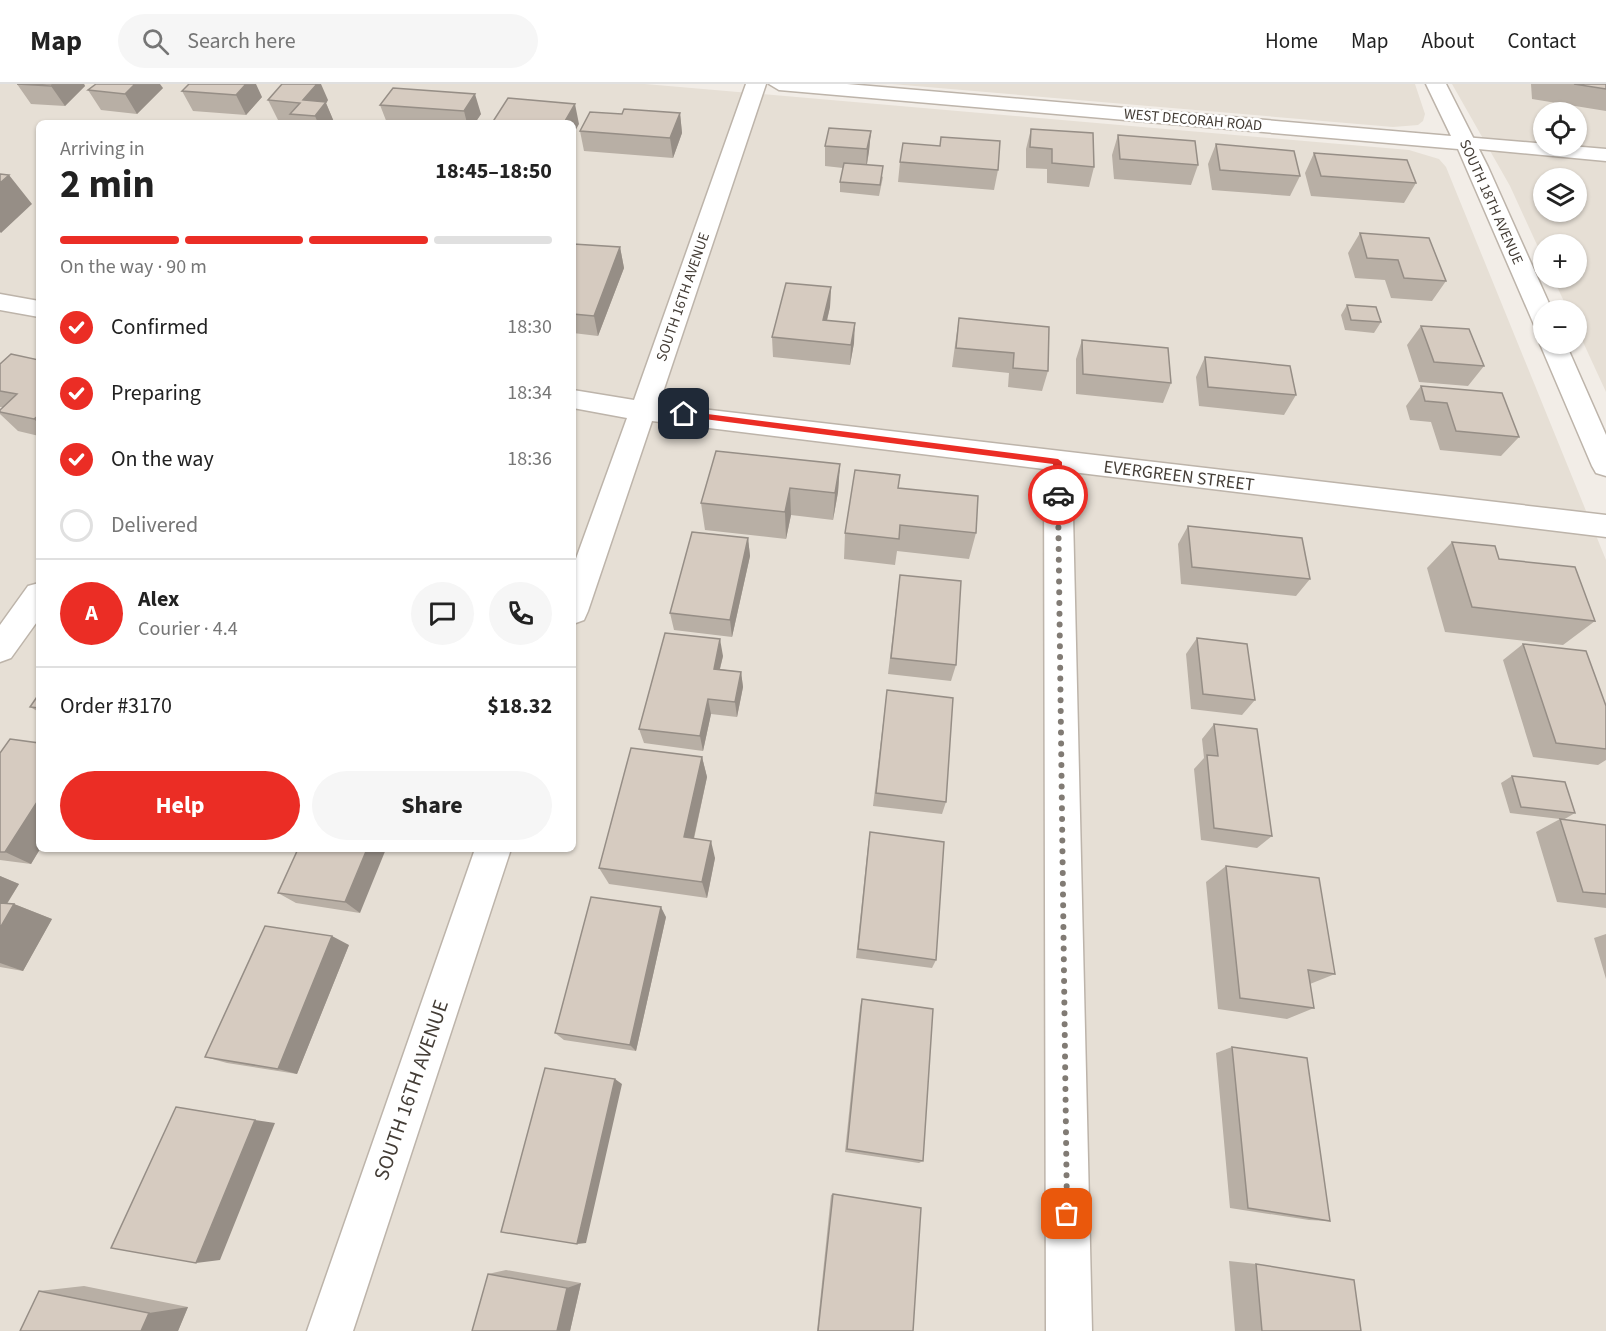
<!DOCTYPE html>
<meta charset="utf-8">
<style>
:root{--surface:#fff;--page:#f6f6f6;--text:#222;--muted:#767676;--line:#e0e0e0;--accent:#eb2d25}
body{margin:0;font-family:"Source Sans 3",sans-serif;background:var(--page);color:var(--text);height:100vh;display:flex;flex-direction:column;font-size:22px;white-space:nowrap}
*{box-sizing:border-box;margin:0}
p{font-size:20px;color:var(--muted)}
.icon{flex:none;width:33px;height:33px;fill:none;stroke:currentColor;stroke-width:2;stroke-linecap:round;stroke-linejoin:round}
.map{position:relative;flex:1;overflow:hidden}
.sheet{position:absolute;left:36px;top:36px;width:540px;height:732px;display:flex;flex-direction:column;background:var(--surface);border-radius:9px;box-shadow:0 2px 4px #0004}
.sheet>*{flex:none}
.buttons{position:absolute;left:1533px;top:18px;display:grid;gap:12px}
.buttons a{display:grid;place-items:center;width:54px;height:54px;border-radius:50%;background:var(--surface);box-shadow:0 2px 4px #0004;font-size:30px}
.pin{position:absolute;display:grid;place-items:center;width:51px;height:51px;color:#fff;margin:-26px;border-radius:12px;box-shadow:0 3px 9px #0006}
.courier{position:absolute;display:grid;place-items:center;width:60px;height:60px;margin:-30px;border:4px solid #eb2d25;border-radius:50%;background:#fff;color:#222;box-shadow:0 2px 8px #0007}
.overview em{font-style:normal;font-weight:700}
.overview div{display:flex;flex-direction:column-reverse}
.overview{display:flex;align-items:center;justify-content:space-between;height:102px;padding:0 24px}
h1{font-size:39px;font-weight:700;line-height:45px}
.bar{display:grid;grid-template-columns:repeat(4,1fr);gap:9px 6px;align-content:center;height:72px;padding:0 24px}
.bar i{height:8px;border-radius:4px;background:var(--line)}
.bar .active{background:var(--accent)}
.bar p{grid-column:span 4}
.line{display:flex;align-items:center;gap:15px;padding:0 24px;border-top:2px solid var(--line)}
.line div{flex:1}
.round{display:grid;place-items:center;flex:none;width:63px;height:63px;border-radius:32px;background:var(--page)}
ol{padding:0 24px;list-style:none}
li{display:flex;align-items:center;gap:18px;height:66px}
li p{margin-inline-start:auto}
li .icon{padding:6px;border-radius:50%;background:var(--accent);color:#fff;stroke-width:4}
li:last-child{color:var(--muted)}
li i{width:33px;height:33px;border:3px solid var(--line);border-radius:50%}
.action{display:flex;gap:12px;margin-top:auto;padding:12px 24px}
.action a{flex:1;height:69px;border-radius:36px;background:var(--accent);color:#fff;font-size:24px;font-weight:700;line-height:69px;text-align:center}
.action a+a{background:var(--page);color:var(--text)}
header{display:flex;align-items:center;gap:36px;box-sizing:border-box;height:84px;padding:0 30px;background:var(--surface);border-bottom:2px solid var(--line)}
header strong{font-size:28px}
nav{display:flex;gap:33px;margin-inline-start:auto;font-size:21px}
.search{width:420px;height:54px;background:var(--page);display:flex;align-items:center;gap:15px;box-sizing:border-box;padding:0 21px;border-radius:33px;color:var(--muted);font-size:22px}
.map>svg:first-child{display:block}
</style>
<header>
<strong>Map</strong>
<div class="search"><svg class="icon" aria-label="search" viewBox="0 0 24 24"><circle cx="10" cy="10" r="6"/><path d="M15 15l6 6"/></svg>Search here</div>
<nav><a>Home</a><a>Map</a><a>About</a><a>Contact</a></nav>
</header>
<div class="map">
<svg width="1606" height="1247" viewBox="0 0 1606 1247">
<rect width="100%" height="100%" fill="#f2ede7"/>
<!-- residential -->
<path fill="#e6dfd5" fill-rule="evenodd" d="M 0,0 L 645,0 L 1409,66 L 1439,75 L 1446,83 L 1606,476 L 1606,1247 L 0,1247 ZM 39,39 L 573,39 L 573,765 L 39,765 Z
M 892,0 L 1415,0 L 1425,30 L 1423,37 L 1418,41 L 1393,43 Z
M 1452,0 L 1606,0 L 1606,308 L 1577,245 L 1576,226 L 1568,226 L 1553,194 L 1576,194 L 1576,160 L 1544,160 L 1543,174 L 1510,102 ZM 1544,28 L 1576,28 L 1576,62 L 1544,62 ZM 1544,94 L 1576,94 L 1576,128 L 1544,128 Z"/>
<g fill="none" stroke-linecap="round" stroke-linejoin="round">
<!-- minor casing -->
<g stroke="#bdb4aa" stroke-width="3">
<path id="minor" d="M 746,0 L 766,0 L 659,320 L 1606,431 L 1606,453 L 1072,388 L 1092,1247 L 1046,1247 L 1044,385 L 652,337 L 588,527 L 584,536 L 573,540 L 573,483 L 627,334 L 573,324 L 573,306 L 634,316 Z
M 1464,53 L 1606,65 L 1606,77 L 1457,63 L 1454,59 L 1457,55 Z
M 0,210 L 39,217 L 39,233 L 0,226 Z
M 39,499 L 39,535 L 11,574 L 0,578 L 0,541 L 28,502 Z
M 475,765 L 511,765 L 353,1247 L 307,1247 Z"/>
</g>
<!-- tertiary casing -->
<g stroke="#bdb4aa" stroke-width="3">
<path id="tertiary" d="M 769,0 L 847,0 L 1451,52 L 1426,0 L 1446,0 L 1488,83 L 1552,226 L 1544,226 L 1544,245 L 1535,243 L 1458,65 L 779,6 Z
M 1544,255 L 1544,260 L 1566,260 L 1606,351 L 1606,392 L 1596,389 L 1592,382 L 1540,260 Z"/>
</g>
<!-- minor -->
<use href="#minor" fill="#fff" fill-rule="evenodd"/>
<!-- tertiary -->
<use href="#tertiary" fill="#fff" fill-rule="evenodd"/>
</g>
<!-- wall -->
<path fill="#b8afa5" d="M 17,0 L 84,0 L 85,2 L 65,22 L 31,20 Z
M 1531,0 L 1606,0 L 1606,27 L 1532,15 Z
M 163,4 L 137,30 L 101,26 L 88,6 Z
M 393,4 L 481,30 L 475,39 L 387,39 L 380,21 Z
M 182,7 L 262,13 L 246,31 L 193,27 Z
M 268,16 L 328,16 L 326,19 L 334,38 L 334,39 L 294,39 L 294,37 L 278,36 Z
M 680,29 L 682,49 L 673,74 L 584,67 L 580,47 L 622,30 Z
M 1031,45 L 1094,83 L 1089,103 L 1047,99 L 1047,85 L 1026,84 L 1026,65 Z
M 871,47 L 869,67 L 867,81 L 883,93 L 879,112 L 840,108 L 840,98 L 843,84 L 825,82 L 825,62 Z
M 1118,51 L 1198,81 L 1191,101 L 1114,95 L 1112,71 Z
M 1216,60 L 1300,92 L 1290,112 L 1212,106 L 1208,80 Z
M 1314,69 L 1416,99 L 1404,119 L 1311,112 L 1305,89 Z
M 900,78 L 998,86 L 994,106 L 898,98 Z
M 1360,149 L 1446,197 L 1432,217 L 1391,214 L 1385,196 L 1355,194 L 1348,169 Z
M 573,160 L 620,163 L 624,184 L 598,252 L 573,249 Z
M 831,203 L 830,223 L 827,237 L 854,259 L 850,281 L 773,273 L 772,253 Z
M 1347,221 L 1381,238 L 1374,249 L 1345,246 L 1341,231 Z
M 959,234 L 1048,287 L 1042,307 L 1008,303 L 1009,289 L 952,283 L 956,254 Z
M 1421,242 L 1484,282 L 1468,302 L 1419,298 L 1407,261 Z
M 1082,256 L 1171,299 L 1163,319 L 1076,310 L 1076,275 Z
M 1205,273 L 1296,311 L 1284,331 L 1199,322 L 1196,293 Z
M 39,276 L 39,352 L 18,347 L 0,330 L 0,326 L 3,323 L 0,323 L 0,307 Z
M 1421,302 L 1519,353 L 1501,372 L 1440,366 L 1431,338 L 1410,336 L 1406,322 Z
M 840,380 L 838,408 L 833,436 L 791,431 L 786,455 L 705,446 L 701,419 Z
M 898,404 L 976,449 L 969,475 L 897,467 L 895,481 L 844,475 L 845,449 Z
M 1188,442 L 1310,495 L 1296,512 L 1181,500 L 1178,460 Z
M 748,454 L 750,472 L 732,553 L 674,546 L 670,529 Z
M 1452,458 L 1499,475 L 1595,537 L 1563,561 L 1445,548 L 1427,484 Z
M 900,491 L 956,581 L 951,597 L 888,590 Z
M 1197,554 L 1255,616 L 1242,631 L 1191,625 L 1186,570 Z
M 1523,560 L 1606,622 L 1606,676 L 1598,681 L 1533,673 L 1503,576 Z
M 723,572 L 720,585 L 741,588 L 743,603 L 737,633 L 711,630 L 703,667 L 644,659 L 639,645 Z
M 887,606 L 946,718 L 942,730 L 873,722 Z
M 39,610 L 39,628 L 30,623 Z
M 1214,640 L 1272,752 L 1257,764 L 1201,756 L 1194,685 L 1204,674 L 1202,655 Z
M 0,669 L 39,765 L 40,765 L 31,780 L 0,776 Z
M 702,673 L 707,693 L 694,755 L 715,774 L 707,814 L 609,800 L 599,784 Z
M 1512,692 L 1575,729 L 1563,736 L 1606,741 L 1606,824 L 1557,818 L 1536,748 L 1560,735 L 1510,729 L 1501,699 Z
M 870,748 L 936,876 L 932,884 L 856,874 L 868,761 Z
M 298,765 L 360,829 L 296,819 L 278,809 Z
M 1226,782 L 1335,890 L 1310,900 L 1314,924 L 1287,935 L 1218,925 L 1206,798 Z
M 0,792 L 19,800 L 7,820 L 14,820 L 52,835 L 23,887 L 0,883 Z
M 666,833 L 636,967 L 564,956 L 555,949 Z
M 1606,850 L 1606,895 L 1594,854 Z
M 349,861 L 297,990 L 227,979 L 205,973 Z
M 862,915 L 923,1077 L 919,1079 L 845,1068 L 860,923 Z
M 1232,963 L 1330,1137 L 1309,1136 L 1230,1124 L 1216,969 Z
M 833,1110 L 913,1247 L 817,1247 L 831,1111 Z
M 1229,1177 L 1256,1180 L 1361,1247 L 1235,1247 Z
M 506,1186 L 581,1199 L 570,1247 L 472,1247 L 488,1190 Z
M 84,1202 L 188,1223 L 178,1247 L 39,1207 Z"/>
<!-- shaded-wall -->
<path fill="#968e86" d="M 54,0 L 84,0 L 85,2 L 65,22 L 51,2 Z
M 135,0 L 160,0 L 163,4 L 137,30 L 125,10 Z
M 246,0 L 256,0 L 262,13 L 246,31 L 236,11 Z
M 317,0 L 321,0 L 328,16 L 326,19 L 334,38 L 334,39 L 318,39 L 315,32 L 303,16 Z
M 475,10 L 481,30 L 475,39 L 467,39 L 464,27 Z
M 575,20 L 579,40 L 573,51 L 573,39 L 564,39 Z
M 680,29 L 682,49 L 673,74 L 670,54 Z
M 871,47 L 869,67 L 866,85 L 867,65 Z
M 9,91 L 32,120 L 1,149 L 0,148 L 0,99 Z
M 620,163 L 624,184 L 598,252 L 594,232 Z
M 831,203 L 830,223 L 822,256 L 823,236 Z
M 855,239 L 854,259 L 850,281 L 851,261 Z
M 39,331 L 39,340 L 34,335 Z
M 840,380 L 838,408 L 833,436 L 835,409 Z
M 790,404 L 791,431 L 786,455 L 785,428 Z
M 748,454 L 750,472 L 732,553 L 730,536 Z
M 720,555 L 723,572 L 716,600 L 714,585 Z
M 741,588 L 743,603 L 737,633 L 735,618 Z
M 708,615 L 711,630 L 703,667 L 700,652 Z
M 702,673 L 707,693 L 690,771 L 684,753 Z
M 39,715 L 39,765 L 40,765 L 31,780 L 5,768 Z
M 711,757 L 715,774 L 707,814 L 702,798 Z
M 367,765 L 386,765 L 360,829 L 345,818 Z
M 0,792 L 19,800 L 1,829 L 0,829 Z
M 14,820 L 52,835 L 23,887 L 0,879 L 0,844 Z
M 661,823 L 666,833 L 636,967 L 630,961 Z
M 332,852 L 349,861 L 297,990 L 278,985 Z
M 615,995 L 622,1000 L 586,1159 L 577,1160 Z
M 255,1036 L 275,1039 L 220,1176 L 196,1179 Z
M 581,1199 L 570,1247 L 557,1247 L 567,1204 Z
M 188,1223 L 178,1247 L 141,1247 L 149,1229 Z"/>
<!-- building -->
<path fill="#d6cbc0" stroke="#968e86" stroke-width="1.5" d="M 17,0 L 54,0 L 51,2 Z
M 96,0 L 135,0 L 125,10 L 88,6 Z
M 189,0 L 246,0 L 236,11 L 182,7 Z
M 282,0 L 317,0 L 303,16 L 326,18 L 315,32 L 290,30 L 300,19 L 268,16 Z
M 1574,0 L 1606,0 L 1606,5 Z
M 393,4 L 475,10 L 464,27 L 380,21 Z
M 508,14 L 575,20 L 564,39 L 492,39 Z
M 624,25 L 680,29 L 670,54 L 580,47 L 590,28 L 622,30 Z
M 829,44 L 871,47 L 867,65 L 825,62 Z
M 1031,45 L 1093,49 L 1094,83 L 1052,79 L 1052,65 L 1030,63 Z
M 1118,51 L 1195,57 L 1198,81 L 1120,75 Z
M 941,53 L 1000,57 L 998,86 L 900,78 L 903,59 L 940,62 Z
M 1216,60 L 1294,67 L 1300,92 L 1220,86 Z
M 1314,69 L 1407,76 L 1416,99 L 1321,92 Z
M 844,79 L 883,82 L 880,101 L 840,98 Z
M 0,90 L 9,91 L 0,99 Z
M 1360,149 L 1429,154 L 1446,197 L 1404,194 L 1398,176 L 1367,174 Z
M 573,160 L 620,163 L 594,232 L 573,230 Z
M 786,199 L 831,203 L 823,236 L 855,239 L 851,261 L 772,253 Z
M 1347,221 L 1376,223 L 1381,238 L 1351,236 Z
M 959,234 L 1049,243 L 1048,287 L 1013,284 L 1014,269 L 956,264 Z
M 1421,242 L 1469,245 L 1484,282 L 1434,278 Z
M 1082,256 L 1168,264 L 1171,299 L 1083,290 Z
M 11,270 L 39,276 L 39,331 L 34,335 L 0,328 L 0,326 L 17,310 L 0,307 L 0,280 Z
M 1205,273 L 1290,282 L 1296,311 L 1208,303 Z
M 1421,302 L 1502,309 L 1519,353 L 1456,347 L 1447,319 L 1425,317 Z
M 716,367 L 840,380 L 835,409 L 790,404 L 785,428 L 701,419 Z
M 855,386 L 900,391 L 898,404 L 978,412 L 976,449 L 900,441 L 899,455 L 845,449 Z
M 1188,442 L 1302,454 L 1310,495 L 1192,483 Z
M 692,448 L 748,454 L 730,536 L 670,529 Z
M 1452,458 L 1495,462 L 1499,475 L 1575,483 L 1595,537 L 1472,523 Z
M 900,491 L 961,497 L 956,581 L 891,574 Z
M 665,549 L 720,555 L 714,585 L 741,588 L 735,618 L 708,615 L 700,652 L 639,645 Z
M 1197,554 L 1247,560 L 1255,616 L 1203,610 Z
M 1523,560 L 1586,567 L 1606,622 L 1606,665 L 1556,659 Z
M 887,606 L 953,614 L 946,718 L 876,709 Z
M 39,610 L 39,624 L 30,623 Z
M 1214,640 L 1257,645 L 1272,752 L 1214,744 L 1207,671 L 1218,672 Z
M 10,655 L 39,659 L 39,715 L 5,768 L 0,768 L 0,669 Z
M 631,664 L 702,673 L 684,753 L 711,757 L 702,798 L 599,784 Z
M 1512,692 L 1565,698 L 1575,729 L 1521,723 Z
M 1560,735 L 1606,741 L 1606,810 L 1583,808 Z
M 870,748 L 944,758 L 936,876 L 858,865 Z
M 298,765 L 367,765 L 345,818 L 278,809 Z
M 1226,782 L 1319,794 L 1335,890 L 1308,886 L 1314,924 L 1240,914 Z
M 591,813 L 661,823 L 630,961 L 555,949 Z
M 0,819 L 14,820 L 0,844 Z
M 265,842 L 332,852 L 278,985 L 205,973 Z
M 862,915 L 933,925 L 923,1077 L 847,1065 Z
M 1232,963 L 1307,974 L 1330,1137 L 1248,1124 Z
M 545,984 L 615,995 L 577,1160 L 501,1148 Z
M 176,1023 L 255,1036 L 196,1179 L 111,1164 Z
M 833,1110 L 921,1124 L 913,1247 L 818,1247 Z
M 1256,1180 L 1354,1196 L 1361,1247 L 1262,1247 Z
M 488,1190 L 567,1204 L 557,1247 L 472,1247 Z
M 39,1207 L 149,1229 L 141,1247 L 20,1247 Z"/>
<!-- route -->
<path fill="#eb2d25" d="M 684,327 L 1058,375 L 1062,378 L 1062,411 L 1058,414 L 1054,411 L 1053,380 L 681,332 Z"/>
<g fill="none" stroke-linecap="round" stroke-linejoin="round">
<!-- done -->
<path stroke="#817b74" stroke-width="6" stroke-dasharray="0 10.8" d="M 1058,411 L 1067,1130"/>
</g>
<g text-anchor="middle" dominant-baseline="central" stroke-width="5" stroke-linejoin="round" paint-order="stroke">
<!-- far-street labels -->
<g font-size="15" fill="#443d36" stroke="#fff">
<text transform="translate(1193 36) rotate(5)">WEST DECORAH ROAD</text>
<text transform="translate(1491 118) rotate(66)">SOUTH 18TH AVENUE</text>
<text transform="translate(683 213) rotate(-71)">SOUTH 16TH AVENUE</text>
</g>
<!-- street labels -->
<g font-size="18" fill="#443d36" stroke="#fff">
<text transform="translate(1179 392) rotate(7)">EVERGREEN STREET</text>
</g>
<!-- near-street labels -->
<g font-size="21" fill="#443d36" stroke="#fff">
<text transform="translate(411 1006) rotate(-71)">SOUTH 16TH AVENUE</text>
</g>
</g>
</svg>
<div class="buttons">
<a><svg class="icon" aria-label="locate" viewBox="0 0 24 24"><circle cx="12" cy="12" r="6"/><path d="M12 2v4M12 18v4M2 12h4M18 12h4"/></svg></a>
<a><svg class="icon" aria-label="layers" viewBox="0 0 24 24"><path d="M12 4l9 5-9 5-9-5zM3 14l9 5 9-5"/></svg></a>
<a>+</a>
<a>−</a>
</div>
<div class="pin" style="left:1067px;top:1130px;background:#ea580c"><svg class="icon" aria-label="bag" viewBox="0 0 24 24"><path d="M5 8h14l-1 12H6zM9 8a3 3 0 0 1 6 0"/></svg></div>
<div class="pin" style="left:684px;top:330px;background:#1f2937"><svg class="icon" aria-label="home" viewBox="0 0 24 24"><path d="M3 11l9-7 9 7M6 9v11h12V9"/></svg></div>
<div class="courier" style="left:1058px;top:411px"><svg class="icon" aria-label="car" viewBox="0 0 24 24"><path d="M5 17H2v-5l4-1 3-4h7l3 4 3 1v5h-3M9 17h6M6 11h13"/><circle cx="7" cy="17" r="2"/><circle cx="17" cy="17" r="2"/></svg></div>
<section class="sheet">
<div class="overview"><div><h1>2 min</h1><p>Arriving in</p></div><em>18:45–18:50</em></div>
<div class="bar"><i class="active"></i><i class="active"></i><i class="active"></i><i></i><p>On the way · 90 m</p></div>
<ol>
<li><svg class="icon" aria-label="check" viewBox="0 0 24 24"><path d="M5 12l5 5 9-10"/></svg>Confirmed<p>18:30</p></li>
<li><svg class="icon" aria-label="check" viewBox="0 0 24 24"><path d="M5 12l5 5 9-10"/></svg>Preparing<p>18:34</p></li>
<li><svg class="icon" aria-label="check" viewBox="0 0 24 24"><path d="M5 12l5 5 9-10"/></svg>On the way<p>18:36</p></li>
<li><i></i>Delivered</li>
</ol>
<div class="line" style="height:108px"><b class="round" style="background:var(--accent);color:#fff">A</b><div><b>Alex</b><p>Courier · 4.4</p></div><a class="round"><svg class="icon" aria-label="chat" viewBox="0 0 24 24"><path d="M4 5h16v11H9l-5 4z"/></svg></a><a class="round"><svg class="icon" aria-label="phone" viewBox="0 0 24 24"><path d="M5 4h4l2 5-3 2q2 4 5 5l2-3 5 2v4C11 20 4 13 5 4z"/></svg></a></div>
<div class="line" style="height:78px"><div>Order #3170</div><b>$18.32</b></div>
<div class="action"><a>Help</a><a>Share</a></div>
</section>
</div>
